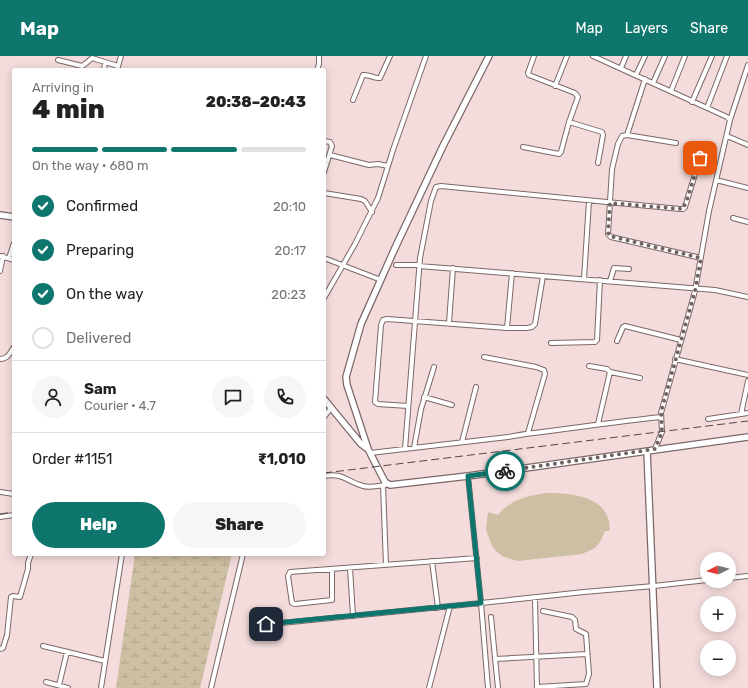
<!DOCTYPE html>
<meta charset="utf-8">
<style>
:root{--surface:#fff;--page:#f6f6f6;--text:#222;--muted:#767676;--line:#e0e0e0;--accent:#0f766e}
body{margin:0;font-family:Rubik,sans-serif;background:var(--page);color:var(--text);height:100vh;display:flex;flex-direction:column;font-size:15px;white-space:nowrap}
*{box-sizing:border-box;margin:0}
p{font-size:13px;color:var(--muted)}
.icon{flex:none;width:22px;height:22px;fill:none;stroke:currentColor;stroke-width:2;stroke-linecap:round;stroke-linejoin:round}
.map{position:relative;flex:1;overflow:hidden}
.sheet{position:absolute;left:12px;top:12px;width:314px;height:488px;display:flex;flex-direction:column;background:var(--surface);border-radius:4px;box-shadow:0 2px 10px #0003}
.sheet>*{flex:none}
.needle{width:26px;rotate:264deg}
.buttons{position:absolute;left:700px;top:496px;display:grid;gap:8px}
.buttons a{display:grid;place-items:center;width:36px;height:36px;border-radius:50%;background:var(--surface);box-shadow:0 2px 10px #0003;font-size:20px}
.pin{position:absolute;display:grid;place-items:center;width:34px;height:34px;color:#fff;margin:-17px;border-radius:8px;box-shadow:0 2px 6px #0006}
.courier{position:absolute;display:grid;place-items:center;width:40px;height:40px;margin:-20px;border:3px solid #0f766e;border-radius:50%;background:#fff;color:#222;box-shadow:0 1px 5px #0007}
.head em{font-style:normal;font-weight:800}
.head div{display:flex;flex-direction:column-reverse}
.head{display:flex;align-items:center;justify-content:space-between;height:68px;padding:0 20px}
h1{font-size:26px;font-weight:800;line-height:30px}
.bar{display:grid;grid-template-columns:repeat(4,1fr);gap:6px 4px;align-content:center;height:48px;padding:0 20px}
.bar i{height:5px;border-radius:3px;background:var(--line)}
.bar .on{background:var(--accent)}
.bar p{grid-column:span 4}
.line{display:flex;align-items:center;gap:10px;padding:0 20px;border-top:1px solid var(--line)}
.line div{flex:1}
.round{display:grid;place-items:center;flex:none;width:42px;height:42px;border-radius:21px;background:var(--page)}
ol{padding:0 20px;list-style:none}
li{display:flex;align-items:center;gap:12px;height:44px}
li p{margin-inline-start:auto}
li .icon{padding:4px;border-radius:50%;background:var(--accent);color:#fff;stroke-width:4}
li:last-child{color:var(--muted)}
li i{width:22px;height:22px;border:2px solid var(--line);border-radius:50%}
.primary-button{display:flex;gap:8px;margin-top:auto;padding:8px 20px}
.primary-button a{flex:1;height:46px;border-radius:24px;background:var(--accent);color:#fff;font-size:16px;font-weight:800;line-height:46px;text-align:center}
.primary-button a+a{background:var(--page);color:var(--text)}
header{display:flex;align-items:center;gap:24px;box-sizing:border-box;height:56px;padding:0 20px;background:var(--accent);color:#fff}
header strong{font-size:19px}
nav{display:flex;gap:22px;margin-inline-start:auto;font-size:14px}
.map>svg:first-child{display:block}
</style>
<header>
<strong>Map</strong>
<nav><a>Map</a><a>Layers</a><a>Share</a></nav>
</header>
<div class="map">
<svg width="748" height="632" viewBox="0 0 748 632">
<defs>
<pattern id="wetland-marsh" width="20" height="14" patternUnits="userSpaceOnUse"><rect width="20" height="14" fill="#cdbfa3"/><path d="M1 5h8M5 5V1M11 12h8M15 12V8" fill="none" stroke="#b0a48c"/></pattern>
</defs>
<rect width="100%" height="100%" fill="#f4dcdc"/>
<!-- wetland -->
<path fill="url(#wetland-marsh)" d="M 135,498 L 232,498 L 200,632 L 116,632 Z"/>
<!-- garden -->
<path fill="#cdbfa3" d="M 547,437 C 568,437 600,439 608,462 C 610,466 609,471 610,475 L 605,475 L 600,486 L 595,492 L 582,498 L 518,505 L 504,501 L 497,496 L 492,490 L 486,474 L 488,456 L 498,459 C 511,443 527,440 547,437 Z"/>
<g fill="none" stroke-linecap="round" stroke-linejoin="round">
<!-- street casing -->
<g stroke="#7c6868" stroke-width="6">
<path id="street" d="M 593,0 L 727,61 L 730,64 L 709,155 L 695,235 L 661,357 L 662,376 L 655,393
M 58,4 L 82,10 L 85,8 L 92,2 L 118,10
M 621,12 L 626,0
M 104,14 L 105,6
M 117,14 L 121,0
M 317,14 L 319,8 L 319,0
M 636,19 L 645,0
M 653,27 L 665,0
M 555,30 L 567,0
M 671,35 L 685,0
M 353,44 L 363,19 C 369,18 375,23 380,22 L 390,0
M 692,46 L 712,0
M 707,52 L 727,0
M 730,64 L 748,9
M 569,66 L 602,76 L 603,79 L 598,107
M 627,79 L 645,23
M 727,80 L 748,89
M 324,85 L 330,86 L 332,90 L 324,116
M 676,87 L 627,79 L 622,80 L 618,88 L 612,113 L 608,178 L 611,181 L 701,202
M 523,91 L 559,98 L 561,96 L 569,66 L 578,41 L 575,37 L 529,19 L 528,17 L 534,0
M 330,99 L 369,109 L 378,108 L 388,110
M 716,124 L 748,132
M 324,137 L 361,143 L 365,145 L 372,156
M 733,162 L 748,166
M 0,200 L 14,204
M 9,202 L 14,187
M 324,202 L 381,224
M 396,209 L 419,209
M 419,210 L 715,234 L 748,241
M 0,215 L 3,200
M 584,223 L 589,145
M 610,225 L 614,212 L 629,213
M 324,242 L 355,188 L 378,142 L 393,94 L 426,0
M 449,267 L 453,212
M 507,272 L 512,217
M 617,285 L 623,271 L 625,270 L 681,284
M 551,287 L 595,286 L 597,284 L 600,224
M 484,301 L 536,311 L 544,314 L 545,318 L 528,377
M 0,303 C 8,303 10,297 14,291
M 675,303 L 748,319
M 589,310 L 607,313 L 610,316 L 598,368
M 610,316 L 640,322
M 424,341 L 452,349
M 408,350 L 378,348 L 375,346 L 381,269 L 383,264 L 387,263 L 507,272 L 527,272 L 532,271 L 535,268 L 543,220
M 741,358 L 748,325
M 324,361 L 331,352
M 708,363 L 748,357
M 462,386 L 476,331
M 414,392 L 421,353 L 434,311
M 405,393 L 420,202 L 431,145 L 436,131 L 441,130 L 680,153 L 683,153 L 685,151 L 700,102
M 370,397 L 508,381 C 522,378 536,377 550,375 C 587,370 624,365 661,361
M 324,420 C 345,417 345,425 363,430 C 370,432 378,430 385,429
M 383,429 L 386,509
M 0,436 L 14,438
M 0,461 L 14,459
M 432,505 L 438,552
M 350,512 L 353,560
M 332,513 L 332,544 L 295,548 L 292,547 L 288,520 L 290,516 L 477,502
M 729,522 L 748,520
M 535,542 L 537,632
M 491,561 L 498,632
M 252,570 L 481,547 L 468,420
M 43,590 L 105,605
M 0,593 L 3,592 L 7,579 L 11,541 L 13,540 L 20,541 L 28,513 L 28,507 L 31,498
M 495,603 L 587,598
M 46,626 L 68,632
M 59,629 L 67,596
M 537,631 L 586,628 L 589,618 L 586,578 L 576,573 L 575,564 L 572,561 L 543,555
M 101,632 L 122,498
M 211,632 L 243,498
M 429,632 L 450,550
M 488,632 L 481,547 L 584,536 L 654,530 L 707,524"/>
</g>
<!-- secondary casing -->
<g stroke="#7c6868" stroke-width="8">
<path id="secondary" d="M 489,0 L 443,90 L 395,192 L 361,268 L 346,321 L 347,329 L 368,393 L 385,426 L 390,429 L 468,420 L 748,381
M 0,159 L 14,161
M 324,343 L 361,388 L 368,393
M 647,395 L 657,632"/>
</g>
<!-- street -->
<use href="#street" stroke="#fff" stroke-width="4"/>
<!-- secondary -->
<use href="#secondary" stroke="#fff" stroke-width="5.5"/>
<!-- rail -->
<path stroke="#534747" stroke-width="1" stroke-dasharray="8 4" stroke-linecap="butt" d="M 324,417 L 748,365
M 0,458 L 14,456"/>
</g>
<g fill="none" stroke-linecap="round" stroke-linejoin="round">
<!-- done -->
<path stroke="#716262" stroke-width="4" stroke-dasharray="0 7.2" d="M 505,415 L 655,393 L 662,376 L 661,356 L 695,235 L 701,202 L 609,180 L 608,176 L 610,147 L 683,153 L 688,141 L 700,102"/>
<!-- route -->
<path stroke="#0f766e" stroke-width="5" d="M 266,568 L 481,547 L 468,420 L 505,415"/>
</g>
</svg>
<div class="buttons">
<a><svg class="needle" viewBox="-14 -14 28 28"><path d="M0-13l5 13h-10z" fill="#e53935"/><path d="M0 13l5-13h-10z" fill="#767676"/></svg></a>
<a>+</a>
<a>−</a>
</div>
<div class="pin" style="left:700px;top:102px;background:#ea580c"><svg class="icon" aria-label="bag" viewBox="0 0 24 24"><path d="M5 8h14l-1 12H6zM9 8a3 3 0 0 1 6 0"/></svg></div>
<div class="pin" style="left:266px;top:568px;background:#1f2937"><svg class="icon" aria-label="home" viewBox="0 0 24 24"><path d="M3 11l9-7 9 7M6 9v11h12V9"/></svg></div>
<div class="courier" style="left:505px;top:415px"><svg class="icon" aria-label="bike" viewBox="0 0 24 24"><circle cx="6" cy="16" r="4"/><circle cx="18" cy="16" r="4"/><path d="M6 16l4-8h5l3 8M10 8l3 8H6M13 5h3"/></svg></div>
<section class="sheet">
<div class="head"><div><h1>4 min</h1><p>Arriving in</p></div><em>20:38–20:43</em></div>
<div class="bar"><i class="on"></i><i class="on"></i><i class="on"></i><i></i><p>On the way · 680 m</p></div>
<ol>
<li><svg class="icon" aria-label="check" viewBox="0 0 24 24"><path d="M5 12l5 5 9-10"/></svg>Confirmed<p>20:10</p></li>
<li><svg class="icon" aria-label="check" viewBox="0 0 24 24"><path d="M5 12l5 5 9-10"/></svg>Preparing<p>20:17</p></li>
<li><svg class="icon" aria-label="check" viewBox="0 0 24 24"><path d="M5 12l5 5 9-10"/></svg>On the way<p>20:23</p></li>
<li><i></i>Delivered</li>
</ol>
<div class="line" style="height:72px"><a class="round"><svg class="icon" aria-label="person" viewBox="0 0 24 24"><circle cx="12" cy="8" r="4"/><path d="M4 21q1-7 8-7t8 7"/></svg></a><div><b>Sam</b><p>Courier · 4.7</p></div><a class="round"><svg class="icon" aria-label="chat" viewBox="0 0 24 24"><path d="M4 5h16v11H9l-5 4z"/></svg></a><a class="round"><svg class="icon" aria-label="phone" viewBox="0 0 24 24"><path d="M5 4h4l2 5-3 2q2 4 5 5l2-3 5 2v4C11 20 4 13 5 4z"/></svg></a></div>
<div class="line" style="height:52px"><div>Order #1151</div><b>₹1,010</b></div>
<div class="primary-button"><a>Help</a><a>Share</a></div>
</section>
</div>
